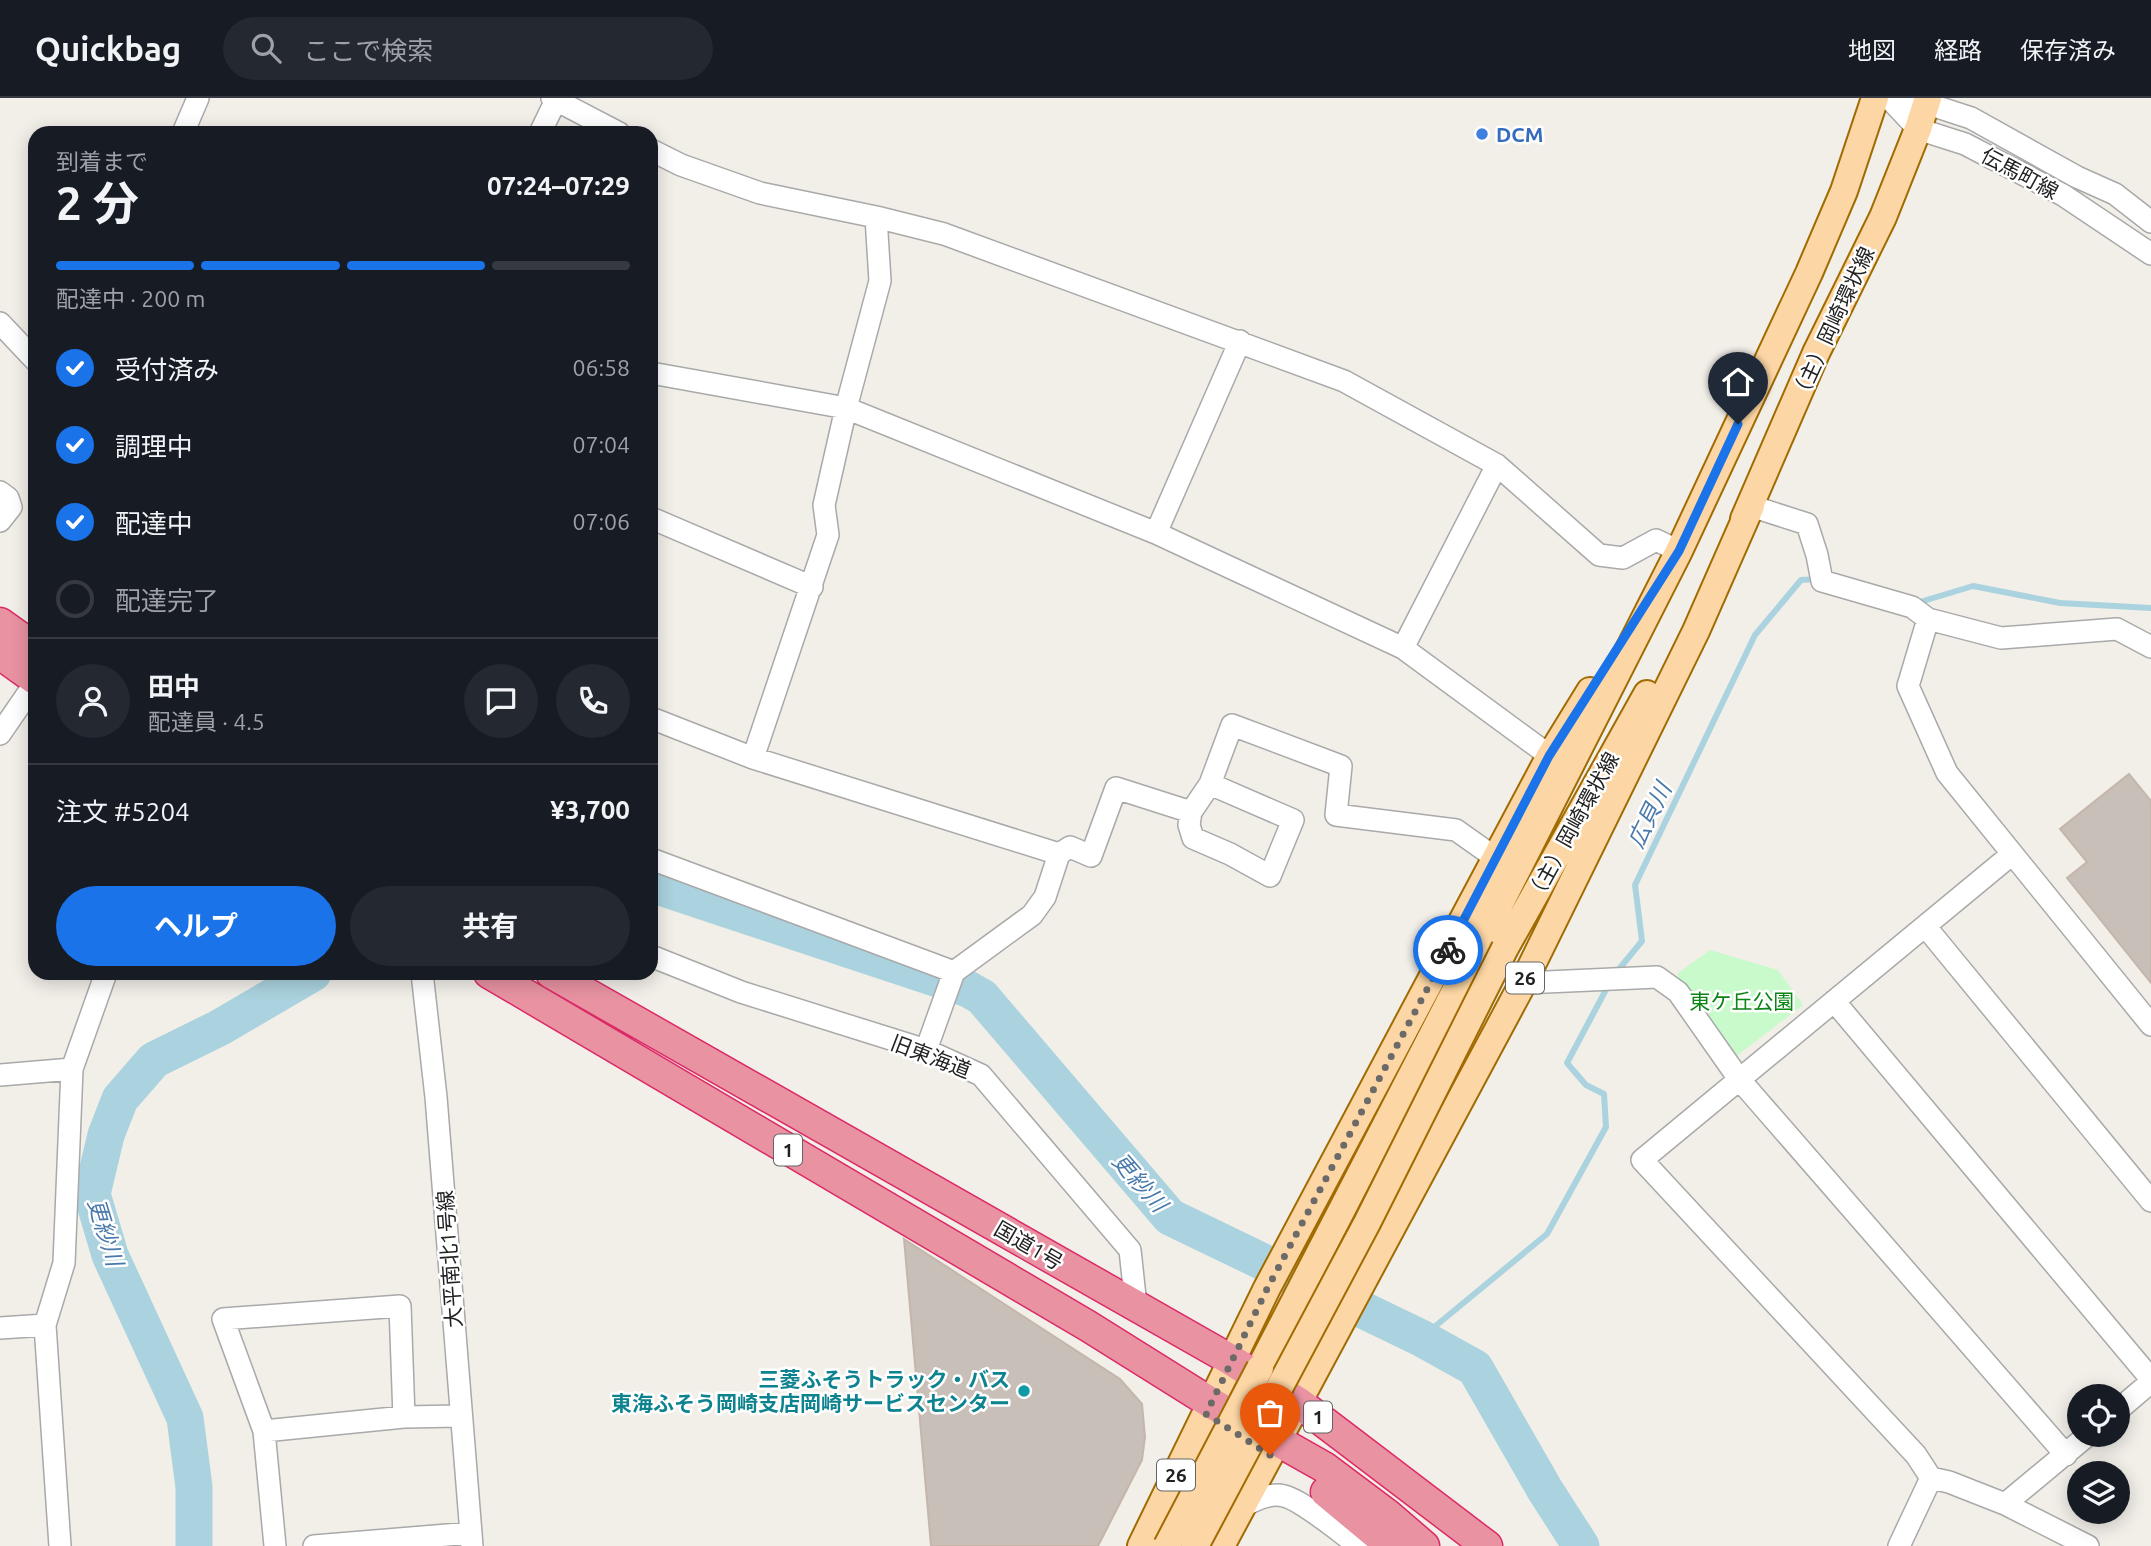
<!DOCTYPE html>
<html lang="ja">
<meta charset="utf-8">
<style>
:root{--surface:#171b24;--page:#242831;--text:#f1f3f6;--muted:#9ea1a6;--line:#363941;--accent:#1a73e8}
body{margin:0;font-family:Ubuntu,"Noto Sans JP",sans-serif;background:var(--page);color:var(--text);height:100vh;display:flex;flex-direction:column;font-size:26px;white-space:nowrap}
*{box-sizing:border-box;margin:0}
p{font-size:23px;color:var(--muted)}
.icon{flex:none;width:38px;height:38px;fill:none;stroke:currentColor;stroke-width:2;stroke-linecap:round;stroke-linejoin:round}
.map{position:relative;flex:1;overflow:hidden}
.side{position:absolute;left:28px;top:28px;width:630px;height:854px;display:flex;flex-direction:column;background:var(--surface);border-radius:21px;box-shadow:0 4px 18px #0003}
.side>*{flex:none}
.controls{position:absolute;left:2067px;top:1286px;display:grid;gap:14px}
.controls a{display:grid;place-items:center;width:63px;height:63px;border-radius:50%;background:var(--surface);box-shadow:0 4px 18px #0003;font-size:35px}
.pin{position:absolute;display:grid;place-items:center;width:60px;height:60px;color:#fff;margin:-72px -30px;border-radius:50% 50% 50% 0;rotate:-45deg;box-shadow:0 0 7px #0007}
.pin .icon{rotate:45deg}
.courier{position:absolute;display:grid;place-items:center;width:70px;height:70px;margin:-35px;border:5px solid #1a73e8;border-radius:50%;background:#fff;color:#222;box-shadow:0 2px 9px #0007}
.head em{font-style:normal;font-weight:700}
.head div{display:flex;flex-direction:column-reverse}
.head{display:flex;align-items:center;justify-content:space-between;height:119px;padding:0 28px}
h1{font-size:46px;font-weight:700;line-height:52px}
.bar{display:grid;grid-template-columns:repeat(4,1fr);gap:10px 7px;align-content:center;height:84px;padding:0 28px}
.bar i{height:9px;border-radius:5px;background:var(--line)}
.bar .selected{background:var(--accent)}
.bar p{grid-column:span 4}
.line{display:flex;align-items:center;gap:18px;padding:0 28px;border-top:2px solid var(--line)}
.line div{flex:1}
.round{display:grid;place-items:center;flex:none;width:74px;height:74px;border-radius:37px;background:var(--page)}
ol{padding:0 28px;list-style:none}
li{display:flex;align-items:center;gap:21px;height:77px}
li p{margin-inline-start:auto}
li .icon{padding:7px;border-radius:50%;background:var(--accent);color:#fff;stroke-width:4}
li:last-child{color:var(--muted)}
li i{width:38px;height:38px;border:4px solid var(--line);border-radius:50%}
.primary-button{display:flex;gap:14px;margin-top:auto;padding:14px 28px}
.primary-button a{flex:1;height:80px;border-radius:42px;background:var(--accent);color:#fff;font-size:28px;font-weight:700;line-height:80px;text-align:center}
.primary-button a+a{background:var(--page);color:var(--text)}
header{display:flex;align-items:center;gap:42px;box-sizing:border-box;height:98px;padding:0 35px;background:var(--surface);border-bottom:2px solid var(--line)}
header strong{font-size:33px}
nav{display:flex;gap:38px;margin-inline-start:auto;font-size:24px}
.search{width:490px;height:63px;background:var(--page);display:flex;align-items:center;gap:18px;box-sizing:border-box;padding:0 24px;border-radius:38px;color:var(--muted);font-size:26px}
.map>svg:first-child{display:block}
</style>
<header>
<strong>Quickbag</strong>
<div class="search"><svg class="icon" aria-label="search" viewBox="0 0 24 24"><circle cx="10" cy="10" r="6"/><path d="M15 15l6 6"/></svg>ここで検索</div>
<nav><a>地図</a><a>経路</a><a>保存済み</a></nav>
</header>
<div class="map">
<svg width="2151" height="1448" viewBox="0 0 2151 1448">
<rect width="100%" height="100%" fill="#f2efe9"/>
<!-- park -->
<path fill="#c8facc" d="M 1710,852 L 1778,872 L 1803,907 L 1734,960 L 1678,886 L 1678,875 Z"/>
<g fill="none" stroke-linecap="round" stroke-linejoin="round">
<!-- stream -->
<path stroke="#aad3df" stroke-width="6" d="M 1916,503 L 1920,504 L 1973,488 L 2060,505 L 2151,510
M 1615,876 L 1642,843 L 1635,787 L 1755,537 L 1801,482 L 1817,481
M 1421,1240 L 1547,1136 L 1606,1029 L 1604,996 L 1586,987 L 1567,965 L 1609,886"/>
<!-- river -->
<path stroke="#aad3df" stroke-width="37" d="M 651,786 L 968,891 L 982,899 L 1170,1119 L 1421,1240 L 1475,1270 L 1545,1392 L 1581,1448
M 194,1448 L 194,1389 L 185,1320 L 110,1157 L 92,1096 L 106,1037 L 120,1001 L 154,962 L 219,930 L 313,875"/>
</g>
<!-- building -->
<path fill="#c7bfb8" stroke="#c4b6ab" stroke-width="2" d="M 2129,676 L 2151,703 L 2151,885 L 2067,780 L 2087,764 L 2060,731 Z
M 904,1141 L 1120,1281 L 1142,1306 L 1145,1339 L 1142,1362 L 1098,1448 L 931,1448 Z"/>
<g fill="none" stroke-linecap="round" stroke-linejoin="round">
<!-- minor casing -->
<g stroke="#a9a9a9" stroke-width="24">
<path id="minor" d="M 552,0 L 619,35
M 1889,0 L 1918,31 L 1965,46 L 2063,97 L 2151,156
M 1910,0 L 1971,20 L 2077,79 L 2115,96 L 2151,124
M 183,35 L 198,0
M 540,35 L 557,0
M 651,52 L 681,67 L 760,95 L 876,119 L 944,136 L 1344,283 L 1497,367 L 1599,457 L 1623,460 L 1656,442 L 1679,453
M 0,225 L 35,262
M 651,275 L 846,310 L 1156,435 L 1403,550 L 1550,658
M 0,394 L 8,400 L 11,409 L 0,423
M 1751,408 L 1807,426 L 1817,457 L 1822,483 L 1912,509 L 1928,521 L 2001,540 L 2117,531 L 2151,549
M 651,420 L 812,489
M 1156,435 L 1240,243
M 1928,521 L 1908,588 L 1947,675 L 2151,927
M 1403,550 L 1497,367
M 651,620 L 753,660 L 1059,756 L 1045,799 L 1032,817 L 954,874 L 926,952
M 0,636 L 35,585
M 753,660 L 828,437 L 824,407 L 846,310 L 880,183 L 876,119
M 1210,686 L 1293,722 L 1270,778 L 1230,756 L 1193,740 L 1189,727 L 1191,714 L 1210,686 L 1232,627 L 1341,668 L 1336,717 L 1456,732 L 1497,761
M 1059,756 L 1070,749 L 1091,758 L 1116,690 L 1191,714
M 2011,757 L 1642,1062 L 1916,1357 L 1931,1380 L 1949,1384 L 2005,1406 L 2088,1337
M 651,761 L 954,874
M 1925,828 L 2151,1103
M 651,858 L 741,894 L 926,952 L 981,977 L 1130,1152 L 1136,1208
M 422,875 L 436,999 L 472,1448
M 1523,885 L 1657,879 L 1678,894 L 1739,981 L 2066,1357
M 1834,903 L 2151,1281
M 0,977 L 72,971 L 106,875
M 45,1227 L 60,1448
M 0,1230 L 45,1227 L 64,1165 L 72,971
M 2118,1312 L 2151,1284
M 264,1333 L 404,1319 L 460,1318
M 2005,1406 L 2088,1448
M 1241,1409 C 1254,1403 1269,1394 1284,1398 C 1302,1402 1342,1436 1359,1448
M 275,1448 L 264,1333 L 223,1221 L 400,1208 L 404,1319
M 314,1448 L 471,1435
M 1899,1448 L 1931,1380"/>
</g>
<!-- major casing -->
<g stroke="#a06b00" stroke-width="30">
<path id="major" d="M 1744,421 L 1816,255 L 1883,119 L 1918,31 L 1928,0
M 1505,850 L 1647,596
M 1260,1270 L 1482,841 L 1679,453 L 1809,175 L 1844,93 L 1875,0
M 1141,1448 L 1267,1190 L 1550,658 L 1590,593
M 1221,1448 L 1523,885 L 1696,533 L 1751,408"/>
</g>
<!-- highway casing -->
<g stroke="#dc2a67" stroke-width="33">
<path id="highway" d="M 0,525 L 35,550
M 0,556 L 35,581
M 489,875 L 1088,1228 L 1211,1305 L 1324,1369 L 1388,1417 L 1424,1448
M 551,875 L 1231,1262 L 1299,1305 L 1487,1448
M 1326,1394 L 1391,1448"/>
</g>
<!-- minor -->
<use href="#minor" stroke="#fff" stroke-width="21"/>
<!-- major -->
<use href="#major" stroke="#fcd6a4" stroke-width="26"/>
<!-- highway -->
<use href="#highway" stroke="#e892a2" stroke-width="30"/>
<!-- major-bridge casing -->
<g stroke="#a06b00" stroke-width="30" stroke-linecap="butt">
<path id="major-bridge" d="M 1167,1448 L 1260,1270
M 1195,1448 L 1367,1125 L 1505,850"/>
</g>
<!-- major-bridge -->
<use href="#major-bridge" stroke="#fcd6a4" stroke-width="26"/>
</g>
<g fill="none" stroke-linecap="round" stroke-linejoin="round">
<!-- done -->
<path stroke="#6b6a68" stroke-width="7" stroke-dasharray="0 12.6" d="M 1270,1357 L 1206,1316 L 1267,1191 L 1448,852"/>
<!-- route -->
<path stroke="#1a73e8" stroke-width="9" d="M 1448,852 L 1549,658 L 1679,453 L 1738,326"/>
</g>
<!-- markers -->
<circle fill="#3f7fe0" stroke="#fff" stroke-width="2.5" cx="1482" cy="36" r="7"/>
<circle fill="#0f9aa8" stroke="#fff" stroke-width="2.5" cx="1024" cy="1293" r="7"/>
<g text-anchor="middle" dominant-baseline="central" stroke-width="5" stroke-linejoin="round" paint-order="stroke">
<!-- shield labels -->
<g fill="#fff" stroke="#646464" stroke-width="2">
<rect x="1506" y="864.5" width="38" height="31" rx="5"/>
<rect x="774" y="1036.5" width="28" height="31" rx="5"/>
<rect x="1304" y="1303.5" width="28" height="31" rx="5"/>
<rect x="1157" y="1361.5" width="38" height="31" rx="5"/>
</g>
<g font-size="19" font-weight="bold" fill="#222">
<text x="1525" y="880">26</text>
<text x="788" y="1052">1</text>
<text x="1318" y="1319">1</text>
<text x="1176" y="1377">26</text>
</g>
<!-- shop labels -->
<g font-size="21" font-weight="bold" fill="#366cbe" stroke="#fff" text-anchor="start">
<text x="1496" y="36">DCM</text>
</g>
<!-- street labels -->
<g font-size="21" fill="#222" stroke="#fff">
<text transform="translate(2020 75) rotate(28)">伝馬町線</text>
<text transform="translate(1832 226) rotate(-65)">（主）岡崎環状線</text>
<text transform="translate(1572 729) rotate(-61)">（主）岡崎環状線</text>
<text transform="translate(931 958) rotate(21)">旧東海道</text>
<text transform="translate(1029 1147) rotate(30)">国道1号</text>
<text transform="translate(449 1161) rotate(-94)">大平南北1号線</text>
</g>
<!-- park labels -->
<g font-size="21" fill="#0c8416" stroke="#fff">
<text x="1742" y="903">東ケ丘公園</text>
</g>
<!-- culture labels -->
<g font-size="21" font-weight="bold" fill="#0d838f" stroke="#fff" text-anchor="end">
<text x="1010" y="1281">三菱ふそうトラック・バス<tspan x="1010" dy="24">東海ふそう岡崎支店岡崎サービスセンター</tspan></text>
</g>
<!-- water labels -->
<g font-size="23" font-style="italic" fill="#4a7aab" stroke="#fff">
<text transform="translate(1649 717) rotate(-64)">広貝川</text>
<text transform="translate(1140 1084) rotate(49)">更紗川</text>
<text transform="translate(106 1134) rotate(73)">更紗川</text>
</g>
</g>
</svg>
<div class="controls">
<a><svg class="icon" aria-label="locate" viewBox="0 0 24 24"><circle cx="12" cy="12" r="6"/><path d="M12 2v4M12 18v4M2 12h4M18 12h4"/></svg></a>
<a><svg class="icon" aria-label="layers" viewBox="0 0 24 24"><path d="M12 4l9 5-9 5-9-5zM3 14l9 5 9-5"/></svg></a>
</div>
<div class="pin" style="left:1270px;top:1357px;background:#ea580c"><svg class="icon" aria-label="bag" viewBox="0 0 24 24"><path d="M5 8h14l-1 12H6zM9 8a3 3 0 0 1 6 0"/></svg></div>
<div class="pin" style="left:1738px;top:326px;background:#1f2937"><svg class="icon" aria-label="home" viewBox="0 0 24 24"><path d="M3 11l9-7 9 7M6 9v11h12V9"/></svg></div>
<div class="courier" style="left:1448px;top:852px"><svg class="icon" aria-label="bike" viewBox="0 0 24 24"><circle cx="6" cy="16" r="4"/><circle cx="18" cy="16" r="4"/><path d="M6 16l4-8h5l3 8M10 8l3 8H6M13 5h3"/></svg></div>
<section class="side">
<div class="head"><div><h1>2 分</h1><p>到着まで</p></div><em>07:24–07:29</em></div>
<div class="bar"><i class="selected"></i><i class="selected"></i><i class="selected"></i><i></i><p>配達中 · 200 m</p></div>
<ol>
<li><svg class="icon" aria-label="check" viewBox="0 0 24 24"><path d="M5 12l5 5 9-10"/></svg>受付済み<p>06:58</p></li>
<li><svg class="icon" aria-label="check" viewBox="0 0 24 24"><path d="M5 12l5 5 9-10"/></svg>調理中<p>07:04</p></li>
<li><svg class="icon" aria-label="check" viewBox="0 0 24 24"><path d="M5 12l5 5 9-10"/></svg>配達中<p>07:06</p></li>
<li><i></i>配達完了</li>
</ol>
<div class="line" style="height:126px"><a class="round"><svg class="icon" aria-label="person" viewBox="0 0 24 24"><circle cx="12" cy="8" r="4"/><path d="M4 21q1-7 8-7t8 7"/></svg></a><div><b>田中</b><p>配達員 · 4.5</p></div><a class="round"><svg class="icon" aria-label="chat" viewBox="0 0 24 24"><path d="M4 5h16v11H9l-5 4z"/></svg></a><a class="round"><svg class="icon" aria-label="phone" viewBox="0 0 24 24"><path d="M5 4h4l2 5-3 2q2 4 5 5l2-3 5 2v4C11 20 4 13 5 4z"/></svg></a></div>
<div class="line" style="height:91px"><div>注文 #5204</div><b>¥3,700</b></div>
<div class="primary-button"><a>ヘルプ</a><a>共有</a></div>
</section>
</div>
